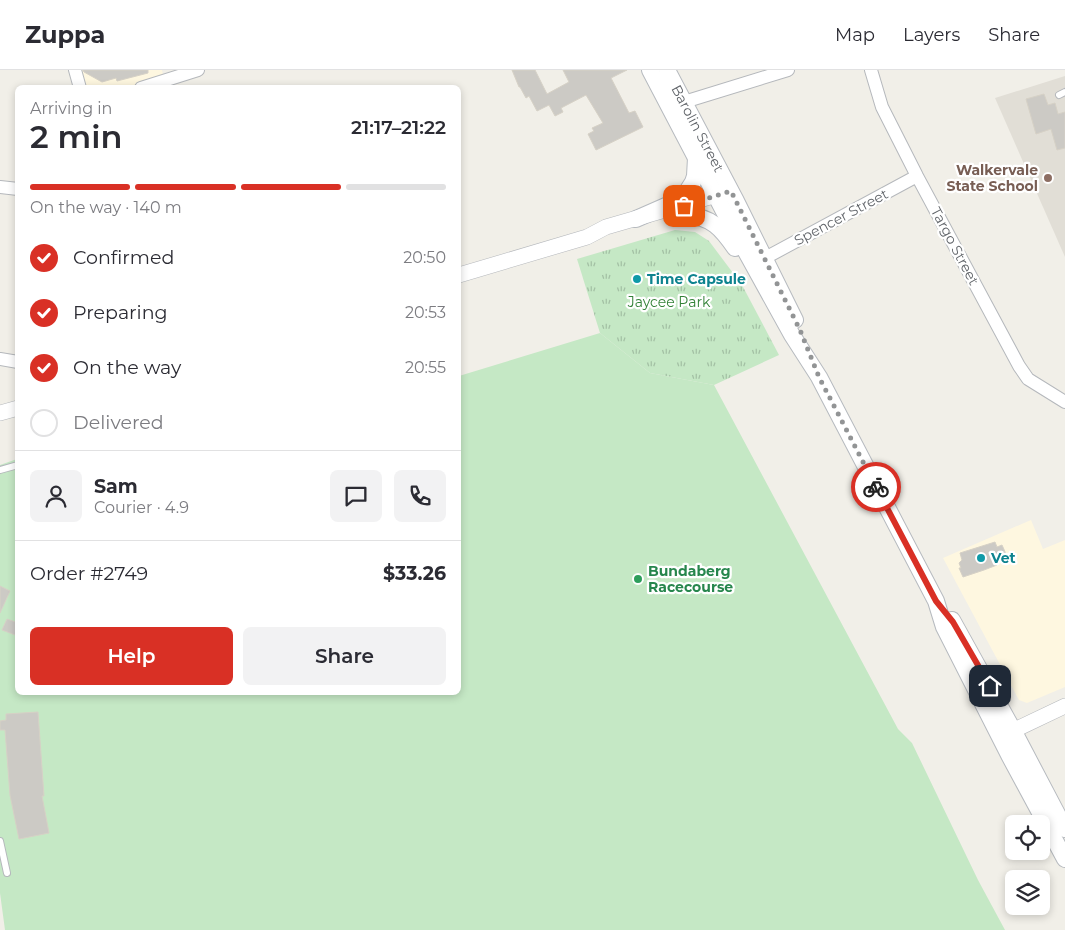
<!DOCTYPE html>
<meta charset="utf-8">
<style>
:root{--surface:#fff;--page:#f2f2f3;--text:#2b2b33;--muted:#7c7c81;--line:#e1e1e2;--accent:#d93025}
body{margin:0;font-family:Montserrat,sans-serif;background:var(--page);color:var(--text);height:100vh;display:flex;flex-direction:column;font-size:19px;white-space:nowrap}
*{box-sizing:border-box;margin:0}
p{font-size:16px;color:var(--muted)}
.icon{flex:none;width:28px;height:28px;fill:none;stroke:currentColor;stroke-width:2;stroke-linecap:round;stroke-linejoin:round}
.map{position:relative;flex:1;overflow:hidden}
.sheet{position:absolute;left:15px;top:15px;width:446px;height:610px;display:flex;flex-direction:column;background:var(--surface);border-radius:8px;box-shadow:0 2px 8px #0003}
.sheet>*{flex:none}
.fabs{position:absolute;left:1005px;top:745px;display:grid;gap:10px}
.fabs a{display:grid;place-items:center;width:45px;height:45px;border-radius:8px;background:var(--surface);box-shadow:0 2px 8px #0003;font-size:25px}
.pin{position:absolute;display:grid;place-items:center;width:42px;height:42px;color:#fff;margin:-21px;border-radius:10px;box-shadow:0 2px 8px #0006}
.courier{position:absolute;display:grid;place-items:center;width:50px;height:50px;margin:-25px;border:4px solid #d93025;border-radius:50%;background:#fff;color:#222;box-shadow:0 1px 6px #0007}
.head em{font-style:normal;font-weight:600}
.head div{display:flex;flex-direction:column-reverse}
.head{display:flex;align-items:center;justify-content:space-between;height:85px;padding:0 15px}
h1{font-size:32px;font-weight:600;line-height:38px}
.bar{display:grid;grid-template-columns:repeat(4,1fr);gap:8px 5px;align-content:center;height:60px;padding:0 15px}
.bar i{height:6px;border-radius:4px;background:var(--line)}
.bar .active{background:var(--accent)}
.bar p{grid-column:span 4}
.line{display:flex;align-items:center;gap:12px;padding:0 15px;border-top:1px solid var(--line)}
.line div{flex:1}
.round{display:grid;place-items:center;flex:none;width:52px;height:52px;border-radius:8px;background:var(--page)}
ol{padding:0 15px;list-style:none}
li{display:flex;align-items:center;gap:15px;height:55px}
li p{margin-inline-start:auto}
li .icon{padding:5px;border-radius:50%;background:var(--accent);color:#fff;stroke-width:4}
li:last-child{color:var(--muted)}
li i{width:28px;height:28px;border:2px solid var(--line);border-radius:50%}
.action{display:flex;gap:10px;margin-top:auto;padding:10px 15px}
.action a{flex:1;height:58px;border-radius:8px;background:var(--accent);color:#fff;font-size:20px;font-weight:600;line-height:58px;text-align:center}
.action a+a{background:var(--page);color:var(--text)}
header{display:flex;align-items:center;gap:30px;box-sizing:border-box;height:70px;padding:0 25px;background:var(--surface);border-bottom:1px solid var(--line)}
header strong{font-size:24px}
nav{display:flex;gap:28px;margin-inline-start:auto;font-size:18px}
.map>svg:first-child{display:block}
</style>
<header>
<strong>Zuppa</strong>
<nav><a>Map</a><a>Layers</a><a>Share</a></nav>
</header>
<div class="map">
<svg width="1065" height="860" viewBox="0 0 1065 860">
<defs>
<pattern id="park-tufts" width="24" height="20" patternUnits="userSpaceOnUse" patternTransform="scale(1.25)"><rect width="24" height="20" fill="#c5e8c5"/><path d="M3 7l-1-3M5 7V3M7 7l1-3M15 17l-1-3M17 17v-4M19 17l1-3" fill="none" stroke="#a3c0a4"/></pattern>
</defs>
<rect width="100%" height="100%" fill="#f1efe8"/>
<!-- commercial -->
<path fill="#fef7e0" d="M 76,0 L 162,0 L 164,9 L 136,17 L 82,17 Z
M 1031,450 L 1043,479 L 1065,470 L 1065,617 L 1027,633 L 1019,630 L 943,488 Z"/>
<!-- education -->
<path fill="#e1ded6" d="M 1065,6 L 1065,187 L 995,28 Z"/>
<!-- park -->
<path fill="url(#park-tufts)" d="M 675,160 L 695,162 L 709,171 L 742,215 L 779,285 L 714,315 L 650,303 L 600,263 L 577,189 Z"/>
<!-- pitch -->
<path fill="#c5e8c5" d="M 600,263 L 650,303 L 714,315 L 898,659 L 912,673 L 978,810 L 1005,860 L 5,860 L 0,823 L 0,395 L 17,389 L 18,622 L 459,622 L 459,306 Z"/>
<!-- building -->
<path fill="#cccac5" stroke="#d6d1c6" d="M 83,0 L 148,0 L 148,3 L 117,11 L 116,8 L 102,12 L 84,2 Z
M 512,0 L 535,0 L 547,24 L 569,12 L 563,0 L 627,0 L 611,8 L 629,43 L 635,41 L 643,57 L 596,80 L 588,64 L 594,61 L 592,58 L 603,53 L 586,25 L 561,38 L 563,42 L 555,46 L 549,35 L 537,41 L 529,26 L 526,28 L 520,17 L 519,17 Z
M 1044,24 L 1048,35 L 1055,33 L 1058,44 L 1065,42 L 1065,78 L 1057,80 L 1051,59 L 1036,64 L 1026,29 Z
M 995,472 L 997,477 L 1002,475 L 1006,484 L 1000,486 L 1002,490 L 996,492 L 997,495 L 984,500 L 963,507 L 959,498 L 961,498 L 959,493 L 962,490 L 960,483 Z
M 0,516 L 10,521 L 0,543 Z
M 7,549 L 18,553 L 18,566 L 2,560 Z
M 38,642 L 44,726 L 42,726 L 49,763 L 19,769 L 10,725 L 5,660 L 0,660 L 0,651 L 6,650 L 6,644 Z"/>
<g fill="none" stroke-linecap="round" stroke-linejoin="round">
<!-- service casing -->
<g stroke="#b5b8bc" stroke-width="8">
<path id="service" d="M 1059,25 L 1065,22
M 0,400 L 18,395
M 0,771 L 7,803"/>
</g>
<!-- minor casing -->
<g stroke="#b5b8bc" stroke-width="14">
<path id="minor" d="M 75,0 L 80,18
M 871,0 L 882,37 L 917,106 L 1019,296 L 1028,309 L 1065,332
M 141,18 L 198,0
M 684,32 L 788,0
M 0,117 L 18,119
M 765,188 L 917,106
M 0,289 L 18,292"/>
</g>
<!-- tertiary casing -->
<g stroke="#b5b8bc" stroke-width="16">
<path id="tertiary" d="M 459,205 L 587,167 L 606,157 L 727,122
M 0,343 L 18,338
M 1004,665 L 1065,636"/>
</g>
<!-- secondary casing -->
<g stroke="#b6babf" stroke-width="18">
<g id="secondary">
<path d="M 650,0 L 728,149 L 792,265 L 819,307 L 936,531 L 944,557 L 1009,685 L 1065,789"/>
<path id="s1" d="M 667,0 L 736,131 L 795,250"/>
<path d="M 687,146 C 711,146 722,159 735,178"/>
<path d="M 636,149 L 677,131 L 686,123 L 693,112 L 695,106 L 696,88"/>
<path d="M 952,550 L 1013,660 L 1065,759"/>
</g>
</g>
<!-- service -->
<use href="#service" stroke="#fff" stroke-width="6"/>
<!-- minor -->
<use href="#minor" stroke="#fff" stroke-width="12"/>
<!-- tertiary -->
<use href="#tertiary" stroke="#fff" stroke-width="15"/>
<!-- secondary -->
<use href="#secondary" stroke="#fff" stroke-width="16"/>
</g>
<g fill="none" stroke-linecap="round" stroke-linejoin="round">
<!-- done -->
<path stroke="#929495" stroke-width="5" stroke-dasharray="0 9" d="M 684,136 L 731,121 L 800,260 L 819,307 L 876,417"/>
<!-- route -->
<path stroke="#d93025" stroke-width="6" d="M 876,417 L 936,531 L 953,552 L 990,616"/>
</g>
<!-- markers -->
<circle fill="#8d6e63" stroke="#fff" stroke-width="2" cx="1048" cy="108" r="5"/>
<g fill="#0f9aa8" stroke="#fff" stroke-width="2">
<circle cx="637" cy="209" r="5"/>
<circle cx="981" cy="488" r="5"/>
</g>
<circle fill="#2e9e5b" stroke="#fff" stroke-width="2" cx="638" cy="509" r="5"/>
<g text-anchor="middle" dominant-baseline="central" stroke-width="4.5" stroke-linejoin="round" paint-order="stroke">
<!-- street labels -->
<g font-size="14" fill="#5f6368" stroke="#fff">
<text stroke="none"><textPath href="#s1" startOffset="66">Barolin Street</textPath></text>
<text transform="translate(841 147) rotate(-28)">Spencer Street</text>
<text transform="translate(955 176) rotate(62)">Targo Street</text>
</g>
<!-- education labels -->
<g font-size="14" font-weight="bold" fill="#785e54" stroke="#fff" text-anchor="end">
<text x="1038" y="100">Walkervale<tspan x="1038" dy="16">State School</tspan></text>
</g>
<!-- culture labels -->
<g font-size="14" font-weight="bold" fill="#0d838f" stroke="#fff" text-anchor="start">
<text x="647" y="209">Time Capsule</text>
<text x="991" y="488">Vet</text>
</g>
<!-- park labels -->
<g font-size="14" fill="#348238" stroke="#fff">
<text x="669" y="232">Jaycee Park</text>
</g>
<!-- leisure labels -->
<g font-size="14" font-weight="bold" fill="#27864d" stroke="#fff" text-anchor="start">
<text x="648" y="501">Bundaberg<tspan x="648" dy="16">Racecourse</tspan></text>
</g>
</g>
</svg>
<div class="fabs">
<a><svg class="icon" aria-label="locate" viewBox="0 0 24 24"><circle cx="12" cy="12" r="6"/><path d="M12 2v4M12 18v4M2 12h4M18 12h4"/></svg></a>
<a><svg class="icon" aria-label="layers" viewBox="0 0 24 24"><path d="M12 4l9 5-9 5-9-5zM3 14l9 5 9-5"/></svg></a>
</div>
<div class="pin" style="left:684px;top:136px;background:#ea580c"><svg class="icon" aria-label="bag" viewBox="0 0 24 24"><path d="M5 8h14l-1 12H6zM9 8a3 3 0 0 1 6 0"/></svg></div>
<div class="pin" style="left:990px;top:616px;background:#1f2937"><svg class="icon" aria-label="home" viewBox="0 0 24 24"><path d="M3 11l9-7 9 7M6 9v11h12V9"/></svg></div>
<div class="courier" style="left:876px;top:417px"><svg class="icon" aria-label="bike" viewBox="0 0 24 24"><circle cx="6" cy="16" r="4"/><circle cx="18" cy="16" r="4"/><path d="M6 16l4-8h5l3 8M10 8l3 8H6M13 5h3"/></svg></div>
<section class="sheet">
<div class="head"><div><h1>2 min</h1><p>Arriving in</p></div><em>21:17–21:22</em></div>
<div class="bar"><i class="active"></i><i class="active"></i><i class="active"></i><i></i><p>On the way · 140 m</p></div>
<ol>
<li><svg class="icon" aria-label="check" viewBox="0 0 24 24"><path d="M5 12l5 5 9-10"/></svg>Confirmed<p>20:50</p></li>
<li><svg class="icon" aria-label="check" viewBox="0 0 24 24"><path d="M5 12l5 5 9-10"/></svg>Preparing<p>20:53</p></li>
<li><svg class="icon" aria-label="check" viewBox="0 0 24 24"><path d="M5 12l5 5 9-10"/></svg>On the way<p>20:55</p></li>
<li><i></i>Delivered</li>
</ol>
<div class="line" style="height:90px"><a class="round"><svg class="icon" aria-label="person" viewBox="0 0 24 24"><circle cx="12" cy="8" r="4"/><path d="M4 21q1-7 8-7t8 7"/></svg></a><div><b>Sam</b><p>Courier · 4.9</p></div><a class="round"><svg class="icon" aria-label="chat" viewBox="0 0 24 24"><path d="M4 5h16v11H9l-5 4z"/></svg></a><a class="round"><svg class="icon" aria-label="phone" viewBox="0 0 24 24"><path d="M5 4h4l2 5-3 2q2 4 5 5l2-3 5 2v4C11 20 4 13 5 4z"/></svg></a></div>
<div class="line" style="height:65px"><div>Order #2749</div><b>$33.26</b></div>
<div class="action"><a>Help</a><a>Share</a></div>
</section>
</div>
